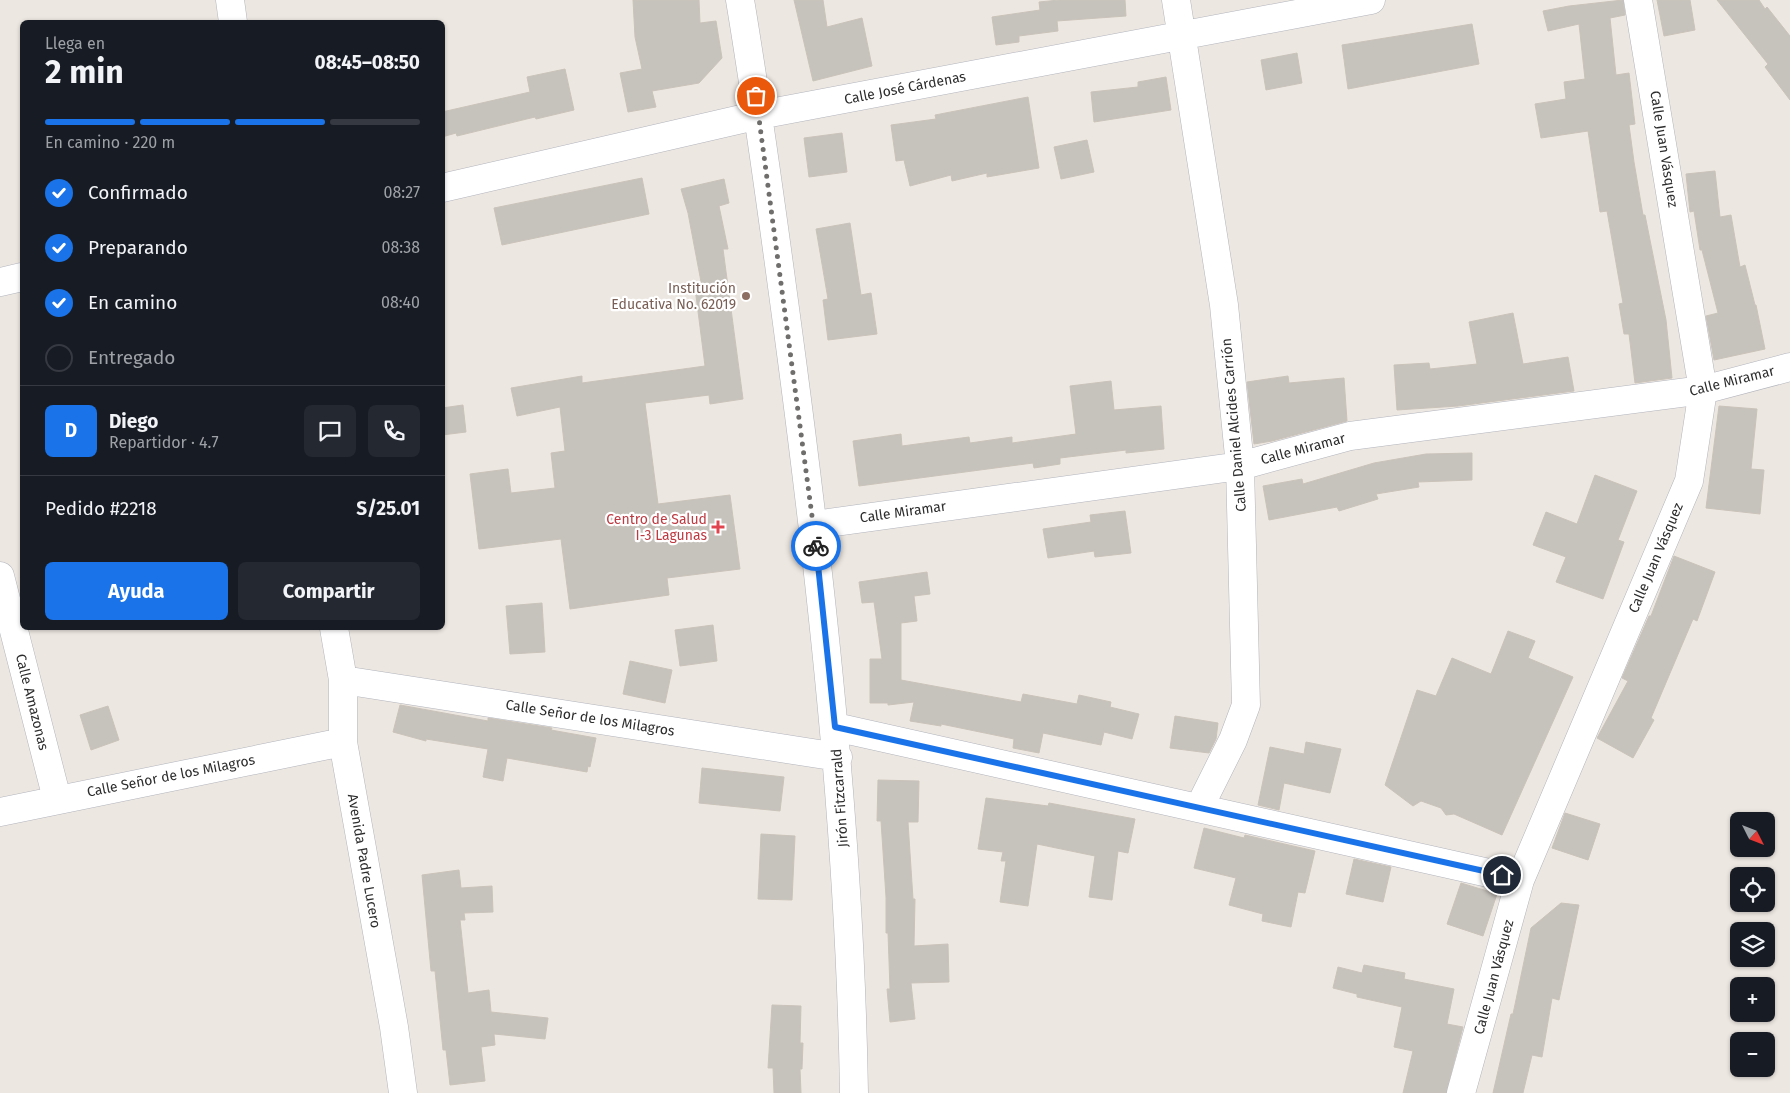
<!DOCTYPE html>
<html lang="es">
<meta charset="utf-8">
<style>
:root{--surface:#171b24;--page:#242831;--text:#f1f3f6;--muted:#9ea1a6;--line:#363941;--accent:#1a73e8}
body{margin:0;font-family:"Fira Sans",sans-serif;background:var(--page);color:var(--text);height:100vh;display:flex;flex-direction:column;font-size:19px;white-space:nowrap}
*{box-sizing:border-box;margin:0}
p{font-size:16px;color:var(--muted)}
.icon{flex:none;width:28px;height:28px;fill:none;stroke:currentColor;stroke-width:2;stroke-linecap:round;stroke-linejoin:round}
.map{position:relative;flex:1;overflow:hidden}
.side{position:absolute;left:20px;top:20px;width:425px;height:610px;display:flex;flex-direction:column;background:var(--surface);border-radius:8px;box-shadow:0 1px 4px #0004}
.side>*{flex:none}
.needle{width:32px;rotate:132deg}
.tools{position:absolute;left:1730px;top:812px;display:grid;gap:10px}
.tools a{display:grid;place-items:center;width:45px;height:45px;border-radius:8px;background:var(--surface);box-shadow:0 1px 4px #0004;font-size:25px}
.pin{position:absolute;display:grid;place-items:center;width:42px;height:42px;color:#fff;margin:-21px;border:2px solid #fff;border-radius:50%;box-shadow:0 1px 5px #0007}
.courier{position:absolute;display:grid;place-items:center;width:50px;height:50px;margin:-25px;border:4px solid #1a73e8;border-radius:50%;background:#fff;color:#222;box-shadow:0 1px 6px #0007}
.headline em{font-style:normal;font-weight:700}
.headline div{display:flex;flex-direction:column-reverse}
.headline{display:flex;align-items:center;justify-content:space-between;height:85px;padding:0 25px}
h1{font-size:32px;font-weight:700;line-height:38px}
.bar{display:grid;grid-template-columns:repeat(4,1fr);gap:8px 5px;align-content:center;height:60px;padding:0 25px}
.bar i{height:6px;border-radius:4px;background:var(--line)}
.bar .on{background:var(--accent)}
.bar p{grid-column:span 4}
.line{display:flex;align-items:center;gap:12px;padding:0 25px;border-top:1px solid var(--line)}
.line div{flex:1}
.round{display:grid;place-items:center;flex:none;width:52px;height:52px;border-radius:8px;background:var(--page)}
ol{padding:0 25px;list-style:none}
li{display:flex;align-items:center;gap:15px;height:55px}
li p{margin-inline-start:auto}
li .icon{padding:5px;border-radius:50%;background:var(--accent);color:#fff;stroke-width:4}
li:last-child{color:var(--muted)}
li i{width:28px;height:28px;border:2px solid var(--line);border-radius:50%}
.action{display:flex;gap:10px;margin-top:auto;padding:10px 25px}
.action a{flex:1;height:58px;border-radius:8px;background:var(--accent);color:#fff;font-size:20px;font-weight:700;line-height:58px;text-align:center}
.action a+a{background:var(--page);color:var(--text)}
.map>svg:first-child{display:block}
</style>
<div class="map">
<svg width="1790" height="1093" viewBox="0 0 1790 1093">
<rect width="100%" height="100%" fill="#ede7e1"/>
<!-- building -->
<path fill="#c6c2bc" stroke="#c9c3ba" d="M 633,0 L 699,0 L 700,23 L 716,21 L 722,58 L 699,83 L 652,91 L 656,107 L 628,112 L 620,73 L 642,69 L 635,37 Z
M 794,0 L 823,0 L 827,27 L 862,18 L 872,66 L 813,81 Z
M 1059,0 L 1125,0 L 1126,16 L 1057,21 L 1058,31 L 1019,36 L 1019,42 L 996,45 L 992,17 L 1040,10 L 1039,2 Z
M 1623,0 L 1625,15 L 1610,18 L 1616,75 L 1629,73 L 1635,124 L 1629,125 L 1634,162 L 1643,215 L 1645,215 L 1666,320 L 1672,378 L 1635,383 L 1629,334 L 1624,334 L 1619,304 L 1623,303 L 1607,211 L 1600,212 L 1588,131 L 1541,138 L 1535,104 L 1566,99 L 1564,82 L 1585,79 L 1579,24 L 1548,31 L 1543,11 L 1569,6 Z
M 1657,0 L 1690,0 L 1695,30 L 1664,36 Z
M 1717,0 L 1759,0 L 1765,9 L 1767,7 L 1790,36 L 1790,100 L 1765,67 L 1768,64 Z
M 1472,24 L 1479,64 L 1348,89 L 1342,45 Z
M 1297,53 L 1302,83 L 1266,90 L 1261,60 Z
M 565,69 L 574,110 L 536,119 L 535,117 L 457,136 L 456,133 L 442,137 L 442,112 L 530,92 L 527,77 Z
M 1166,77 L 1171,110 L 1094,122 L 1091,92 L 1138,87 L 1138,82 Z
M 1028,97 L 1039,168 L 987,177 L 987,173 L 952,181 L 951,175 L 910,186 L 904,160 L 896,161 L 891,125 L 936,119 L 935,115 Z
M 842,133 L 847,172 L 809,177 L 804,138 Z
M 1087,140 L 1094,172 L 1061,179 L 1054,147 Z
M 1715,171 L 1720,217 L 1731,215 L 1740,267 L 1745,265 L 1755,305 L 1756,305 L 1765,349 L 1714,360 L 1706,316 L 1718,313 L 1702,250 L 1700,250 L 1694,211 L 1690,212 L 1686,174 Z
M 642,178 L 649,214 L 502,245 L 494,208 Z
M 724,179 L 729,203 L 719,206 L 728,249 L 723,249 L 743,399 L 710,404 L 709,395 L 645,403 L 658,504 L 730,495 L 740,569 L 667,578 L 669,595 L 570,609 L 561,539 L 479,549 L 470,474 L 508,469 L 511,493 L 555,488 L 551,453 L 565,451 L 560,407 L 517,416 L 511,388 L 582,376 L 582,383 L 705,366 L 695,288 L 702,287 L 688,213 L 681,189 Z
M 850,223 L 861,295 L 871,293 L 877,334 L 828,340 L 823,300 L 828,299 L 816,229 Z
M 1513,313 L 1523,364 L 1568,357 L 1574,391 L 1458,406 L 1397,410 L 1394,365 L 1429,363 L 1430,369 L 1477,364 L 1469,322 Z
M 1288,376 L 1289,383 L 1344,378 L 1347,421 L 1272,441 L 1254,444 L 1247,382 Z
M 1111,381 L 1114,410 L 1161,406 L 1164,449 L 1126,453 L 1126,450 L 1060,458 L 1060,464 L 1034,468 L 1033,463 L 859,486 L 853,441 L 901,434 L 902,446 L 969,437 L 970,443 L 1012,437 L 1012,443 L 1076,434 L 1070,386 Z
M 463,405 L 466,432 L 442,435 L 442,408 Z
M 1719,406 L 1757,409 L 1751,469 L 1764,470 L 1760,514 L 1706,508 Z
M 1472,453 L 1472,480 L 1418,482 L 1419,487 L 1376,494 L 1378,499 L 1339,511 L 1337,507 L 1269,520 L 1263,486 L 1302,479 L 1303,484 L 1374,463 L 1426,454 Z
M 1595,475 L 1637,491 L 1618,540 L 1624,542 L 1603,599 L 1556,582 L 1566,557 L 1533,545 L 1546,512 L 1577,524 Z
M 1125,511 L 1131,553 L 1095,557 L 1094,551 L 1048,558 L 1043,529 L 1091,522 L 1090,515 Z
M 1674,556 L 1715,572 L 1697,621 L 1693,619 L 1651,718 L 1654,720 L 1633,758 L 1597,738 L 1628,681 L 1622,678 L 1649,616 L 1651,616 Z
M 927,572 L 930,594 L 914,596 L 917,621 L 901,623 L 901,680 L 1021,702 L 1023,694 L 1077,704 L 1079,695 L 1111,702 L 1110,707 L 1139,714 L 1132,739 L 1104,732 L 1101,745 L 1043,733 L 1039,753 L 1013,748 L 1014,739 L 941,724 L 941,726 L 910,721 L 914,702 L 888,705 L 888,703 L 870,703 L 870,659 L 882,659 L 874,602 L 862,603 L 859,582 Z
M 542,603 L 545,652 L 510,654 L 506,606 Z
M 713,625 L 717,661 L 680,666 L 675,630 Z
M 1508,631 L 1535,641 L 1528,658 L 1573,677 L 1502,835 L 1454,814 L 1446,815 L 1441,808 L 1421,801 L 1413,806 L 1385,785 L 1417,690 L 1436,696 L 1452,658 L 1491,674 Z
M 630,661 L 672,670 L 665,703 L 623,694 Z
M 400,705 L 488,721 L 488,718 L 552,728 L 551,730 L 596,738 L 590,767 L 588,766 L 587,772 L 507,758 L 503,781 L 483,777 L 488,749 L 426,739 L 426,741 L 393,732 Z
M 108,706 L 119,740 L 91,750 L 80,715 Z
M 1175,716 L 1218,723 L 1216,739 L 1209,753 L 1170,748 Z
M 1306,742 L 1341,749 L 1330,793 L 1284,783 L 1279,810 L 1258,805 L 1270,747 L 1304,754 Z
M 702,768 L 784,777 L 780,811 L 699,803 Z
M 878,780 L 919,781 L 918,822 L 908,822 L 913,899 L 915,899 L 914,946 L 948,944 L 949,982 L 911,983 L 915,1019 L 890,1022 L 887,989 L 890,989 L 888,933 L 886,933 L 886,897 L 881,821 L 877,821 Z
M 986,798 L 1048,806 L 1049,803 L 1135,819 L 1128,853 L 1118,851 L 1112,900 L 1089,897 L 1095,856 L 1037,844 L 1028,906 L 1000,902 L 1006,861 L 1001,861 L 1003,852 L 978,849 Z
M 1565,813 L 1600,824 L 1588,860 L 1552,848 Z
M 1204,828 L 1244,838 L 1245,835 L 1315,851 L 1305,893 L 1298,892 L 1291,927 L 1262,921 L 1263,914 L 1229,905 L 1236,878 L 1194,868 Z
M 761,834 L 795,836 L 792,900 L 758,899 Z
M 1354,859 L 1391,867 L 1383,902 L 1346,894 Z
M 459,870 L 461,888 L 492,886 L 493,912 L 464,913 L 465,920 L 460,920 L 468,993 L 489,990 L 491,1012 L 548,1018 L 545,1039 L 494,1034 L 495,1045 L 481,1047 L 485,1081 L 450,1085 L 446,1050 L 443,1050 L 435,971 L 431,971 L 422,875 Z
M 1461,883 L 1497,894 L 1483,936 L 1447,924 Z
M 1561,903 L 1579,905 L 1559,1000 L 1552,998 L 1542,1057 L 1532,1055 L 1523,1093 L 1493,1093 L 1511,1014 L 1513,1014 L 1531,928 Z
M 1364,965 L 1405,973 L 1404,979 L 1454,989 L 1447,1024 L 1463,1027 L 1446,1093 L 1403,1093 L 1413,1051 L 1394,1047 L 1402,1007 L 1357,997 L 1357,994 L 1333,988 L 1338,967 L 1362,973 Z
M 772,1005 L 801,1006 L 800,1043 L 803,1043 L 802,1069 L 800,1069 L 801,1093 L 774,1093 L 773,1068 L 768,1068 Z"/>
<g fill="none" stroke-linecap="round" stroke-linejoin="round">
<!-- minor casing -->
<g stroke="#b1b4bc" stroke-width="29">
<path id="minor" d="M 230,0 L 233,22
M 740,0 C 760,120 776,240 792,361 C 824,604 850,848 854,1093
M 1176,0 L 1224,305 L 1240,466 L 1246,705 L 1233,740 L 1199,808
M 442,188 L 759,115 L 1371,0
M 0,282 L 22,277
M 814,525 L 1240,466 L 1350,436 L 1703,390 L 1790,367
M 0,576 L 57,799
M 334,628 L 343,680 L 343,742 L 394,1027 L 403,1093
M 343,680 L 838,757
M 835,727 L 1520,880
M 0,812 L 343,742
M 1461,1093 L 1520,880 L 1689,481 L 1703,390 L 1638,0"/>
</g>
<!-- minor -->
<use href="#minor" stroke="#fff" stroke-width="28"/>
</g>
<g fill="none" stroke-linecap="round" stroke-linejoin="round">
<!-- done -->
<path stroke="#706e6c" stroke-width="5" stroke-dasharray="0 9" d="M 756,96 L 816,546"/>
<!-- route -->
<path stroke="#1a73e8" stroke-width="6" d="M 816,546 L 835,727 L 1502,875"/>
</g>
<!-- markers -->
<circle fill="#8d6e63" stroke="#fff" stroke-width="2" cx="746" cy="296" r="5"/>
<path fill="#e0444e" stroke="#fff" stroke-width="2" d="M715.5 519.5h5v5h5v5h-5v5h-5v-5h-5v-5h5z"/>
<g text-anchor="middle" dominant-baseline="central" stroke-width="4.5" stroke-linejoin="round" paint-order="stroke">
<!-- street labels -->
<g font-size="14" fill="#2d2d2d" stroke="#fff">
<text transform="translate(905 88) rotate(-11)">Calle José Cárdenas</text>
<text transform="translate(1664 149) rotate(81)">Calle Juan Vásquez</text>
<text transform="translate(1732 381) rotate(-14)">Calle Miramar</text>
<text transform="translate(1234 425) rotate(-95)">Calle Daniel Alcides Carrión</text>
<text transform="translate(1303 449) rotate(-15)">Calle Miramar</text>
<text transform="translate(903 512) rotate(-8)">Calle Miramar</text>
<text transform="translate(1656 558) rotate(-67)">Calle Juan Vásquez</text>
<text transform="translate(32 702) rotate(76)">Calle Amazonas</text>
<text transform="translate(590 718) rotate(9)">Calle Señor de los Milagros</text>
<text transform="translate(171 776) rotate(-11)">Calle Señor de los Milagros</text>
<text transform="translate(840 798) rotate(-94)">Jirón Fitzcarrald</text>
<text transform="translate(364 861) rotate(80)">Avenida Padre Lucero</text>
<text transform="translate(1494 977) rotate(-75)">Calle Juan Vásquez</text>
</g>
<!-- education labels -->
<g font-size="14" fill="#785e54" stroke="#fff" text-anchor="end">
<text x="736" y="288">Institución<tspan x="736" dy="16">Educativa No. 62019</tspan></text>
</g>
<!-- health labels -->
<g font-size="14" fill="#be3a42" stroke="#fff" text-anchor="end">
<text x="707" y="519">Centro de Salud<tspan x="707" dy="16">I-3 Lagunas</tspan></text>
</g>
</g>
</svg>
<div class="tools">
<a><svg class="needle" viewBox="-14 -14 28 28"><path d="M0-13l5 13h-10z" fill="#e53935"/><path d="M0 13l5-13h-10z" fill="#9ea1a6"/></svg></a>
<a><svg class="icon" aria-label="locate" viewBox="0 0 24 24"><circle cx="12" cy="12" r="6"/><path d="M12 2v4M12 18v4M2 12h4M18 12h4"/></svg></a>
<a><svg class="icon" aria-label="layers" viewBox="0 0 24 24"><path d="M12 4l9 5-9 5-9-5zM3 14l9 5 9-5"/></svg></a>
<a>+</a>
<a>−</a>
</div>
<div class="pin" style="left:756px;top:96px;background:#ea580c"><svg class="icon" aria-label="bag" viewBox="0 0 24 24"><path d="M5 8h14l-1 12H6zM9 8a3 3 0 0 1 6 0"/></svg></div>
<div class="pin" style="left:1502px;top:875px;background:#1f2937"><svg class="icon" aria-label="home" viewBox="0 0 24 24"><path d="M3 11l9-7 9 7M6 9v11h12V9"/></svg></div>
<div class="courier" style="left:816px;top:546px"><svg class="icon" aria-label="bike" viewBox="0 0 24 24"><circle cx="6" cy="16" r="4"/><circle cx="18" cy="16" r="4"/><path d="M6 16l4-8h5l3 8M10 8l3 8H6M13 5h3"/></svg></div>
<section class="side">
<div class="headline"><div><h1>2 min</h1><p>Llega en</p></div><em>08:45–08:50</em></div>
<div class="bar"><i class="on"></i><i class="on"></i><i class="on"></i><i></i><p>En camino · 220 m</p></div>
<ol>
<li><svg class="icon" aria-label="check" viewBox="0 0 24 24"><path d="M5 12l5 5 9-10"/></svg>Confirmado<p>08:27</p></li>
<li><svg class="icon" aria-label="check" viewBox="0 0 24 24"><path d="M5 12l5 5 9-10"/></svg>Preparando<p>08:38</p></li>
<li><svg class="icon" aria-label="check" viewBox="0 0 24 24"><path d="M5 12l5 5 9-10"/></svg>En camino<p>08:40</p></li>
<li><i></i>Entregado</li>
</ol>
<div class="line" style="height:90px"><b class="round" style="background:var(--accent);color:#fff">D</b><div><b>Diego</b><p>Repartidor · 4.7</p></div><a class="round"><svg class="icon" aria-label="chat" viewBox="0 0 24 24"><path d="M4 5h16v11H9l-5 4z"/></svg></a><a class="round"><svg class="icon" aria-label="phone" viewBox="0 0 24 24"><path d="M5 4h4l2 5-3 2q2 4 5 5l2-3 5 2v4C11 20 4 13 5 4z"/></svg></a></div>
<div class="line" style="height:65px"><div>Pedido #2218</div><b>S/25.01</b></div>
<div class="action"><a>Ayuda</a><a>Compartir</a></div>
</section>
</div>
